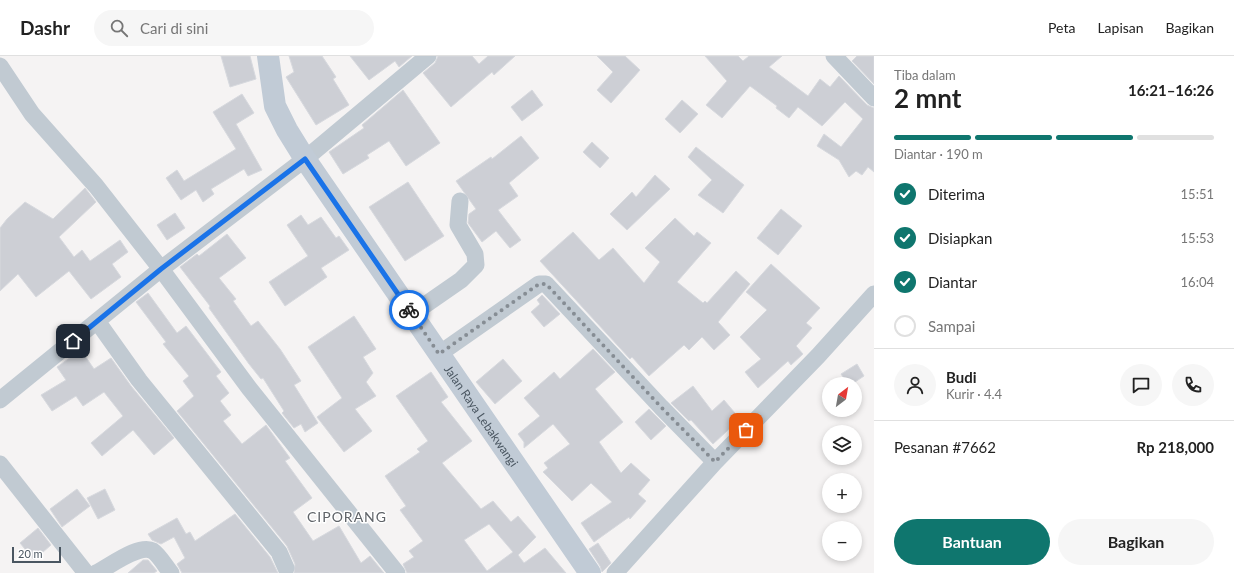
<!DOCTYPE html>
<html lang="id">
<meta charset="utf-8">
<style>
:root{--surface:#fff;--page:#f6f6f6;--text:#222;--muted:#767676;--line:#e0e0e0;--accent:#0f766e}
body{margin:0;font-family:Lato,sans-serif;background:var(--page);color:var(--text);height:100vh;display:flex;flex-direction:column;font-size:15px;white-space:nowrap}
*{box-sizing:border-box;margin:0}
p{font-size:13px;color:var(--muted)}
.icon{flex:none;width:22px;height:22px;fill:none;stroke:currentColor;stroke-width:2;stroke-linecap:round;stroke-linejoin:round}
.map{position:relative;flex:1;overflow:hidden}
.drawer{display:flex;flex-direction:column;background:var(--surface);width:360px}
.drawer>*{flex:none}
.needle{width:26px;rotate:31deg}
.tools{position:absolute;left:822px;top:321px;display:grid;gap:8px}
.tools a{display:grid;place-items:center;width:40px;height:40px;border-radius:50%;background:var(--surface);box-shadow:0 2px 6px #0003;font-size:20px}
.scale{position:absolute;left:12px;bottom:10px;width:49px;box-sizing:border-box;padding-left:4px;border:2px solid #4a5661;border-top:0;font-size:11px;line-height:14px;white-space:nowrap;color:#4a5661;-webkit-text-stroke:3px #fff;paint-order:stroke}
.pin{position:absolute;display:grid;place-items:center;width:34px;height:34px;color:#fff;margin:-17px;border-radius:8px;box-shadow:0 2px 6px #0006}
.courier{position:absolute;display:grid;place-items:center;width:40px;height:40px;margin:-20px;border:3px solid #1a73e8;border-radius:50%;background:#fff;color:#222;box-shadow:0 1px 5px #0007}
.summary em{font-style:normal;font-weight:700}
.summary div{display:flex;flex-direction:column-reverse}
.summary{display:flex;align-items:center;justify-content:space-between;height:68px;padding:0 20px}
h1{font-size:26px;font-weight:700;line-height:30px}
.bar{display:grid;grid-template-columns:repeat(4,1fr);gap:6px 4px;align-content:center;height:48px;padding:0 20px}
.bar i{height:5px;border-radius:3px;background:var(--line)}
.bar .current{background:var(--accent)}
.bar p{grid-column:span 4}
.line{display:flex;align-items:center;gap:10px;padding:0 20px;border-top:1px solid var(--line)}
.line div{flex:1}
.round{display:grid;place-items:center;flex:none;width:42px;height:42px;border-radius:21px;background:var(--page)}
ol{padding:0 20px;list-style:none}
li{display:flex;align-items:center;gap:12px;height:44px}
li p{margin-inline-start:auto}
li .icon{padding:4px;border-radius:50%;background:var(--accent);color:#fff;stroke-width:4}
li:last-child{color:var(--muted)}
li i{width:22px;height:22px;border:2px solid var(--line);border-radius:50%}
.action{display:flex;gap:8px;margin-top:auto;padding:8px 20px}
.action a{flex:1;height:46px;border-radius:24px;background:var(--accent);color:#fff;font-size:16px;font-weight:700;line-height:46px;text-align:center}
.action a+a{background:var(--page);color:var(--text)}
header{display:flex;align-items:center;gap:24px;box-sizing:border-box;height:56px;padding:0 20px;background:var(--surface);border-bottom:1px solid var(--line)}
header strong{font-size:19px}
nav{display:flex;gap:22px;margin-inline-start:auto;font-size:14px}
.search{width:280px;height:36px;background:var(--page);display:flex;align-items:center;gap:10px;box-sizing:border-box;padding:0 14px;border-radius:22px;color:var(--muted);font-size:15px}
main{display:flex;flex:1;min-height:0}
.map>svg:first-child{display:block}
</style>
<header>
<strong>Dashr</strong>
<div class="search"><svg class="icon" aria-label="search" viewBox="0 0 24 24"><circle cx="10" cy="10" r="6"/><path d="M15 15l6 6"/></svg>Cari di sini</div>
<nav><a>Peta</a><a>Lapisan</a><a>Bagikan</a></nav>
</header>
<main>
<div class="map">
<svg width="874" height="517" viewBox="0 0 874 517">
<rect width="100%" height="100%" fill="#f5f3f3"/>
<!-- building -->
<path fill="#cdcfd5" stroke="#d7d9de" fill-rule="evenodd" d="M 221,0 L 250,0 L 256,23 L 230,31 Z
M 289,0 L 322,0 L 336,21 L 333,23 L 349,49 L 316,69 L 286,21 L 294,16 Z
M 350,0 L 412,0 L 399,11 L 395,5 L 369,24 Z
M 438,0 L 472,0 L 479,8 L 488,0 L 515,0 L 494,19 L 492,16 L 451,51 L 423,17 L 435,7 Z
M 597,0 L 625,0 L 640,14 L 611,47 L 597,34 L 613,16 Z
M 705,0 L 738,0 L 743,5 L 749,0 L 782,0 L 769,11 L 808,40 L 820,23 L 830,31 L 839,20 L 867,49 L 874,52 L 874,116 L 868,111 L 862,119 L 856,115 L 849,121 L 839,104 L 817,90 L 824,78 L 841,91 L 863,63 L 845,46 L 822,70 L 798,51 L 789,62 L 776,52 L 777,50 L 750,30 L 722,62 L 706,49 L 727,25 Z
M 857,0 L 874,0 L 874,28 L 852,5 Z
M 403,34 L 440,87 L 406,110 L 389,85 L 367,99 L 369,102 L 343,118 L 329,96 L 364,72 L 362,69 Z
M 532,34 L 543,49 L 522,65 L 511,51 Z
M 242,38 L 254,57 L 236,68 L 262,114 L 248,120 L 244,113 L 211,133 L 214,138 L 203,146 L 196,134 L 181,144 L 166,122 L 177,114 L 184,125 L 236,93 L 213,56 Z
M 682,44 L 698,58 L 680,77 L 665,63 Z
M 521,80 L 539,102 L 509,127 L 518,140 L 498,154 L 521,184 L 510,192 L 496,175 L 482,186 L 468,167 L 469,158 L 476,153 L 456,125 L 491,101 L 492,103 Z
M 592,86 L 609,102 L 600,112 L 583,96 Z
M 696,91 L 744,129 L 723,157 L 698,139 L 712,124 L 688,101 Z
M 655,119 L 670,133 L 627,174 L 610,158 L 632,136 L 636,141 Z
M 408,126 L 444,180 L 405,205 L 369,151 Z
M 85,132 L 96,146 L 59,181 L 74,201 L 82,194 L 90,205 L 120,184 L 128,196 L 112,208 L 121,221 L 91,243 L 69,215 L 36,241 L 18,218 L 0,235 L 0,172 L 7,163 L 25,146 L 53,163 Z
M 781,153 L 802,170 L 778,199 L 757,182 Z
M 175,157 L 185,172 L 167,184 L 157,169 Z
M 301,159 L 308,169 L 321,161 L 336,182 L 339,180 L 349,194 L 321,212 L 327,221 L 285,250 L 269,226 L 308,200 L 287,169 Z
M 675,162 L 694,180 L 697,176 L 711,187 L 677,226 L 703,247 L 705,245 L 707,247 L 736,215 L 750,228 L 718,266 L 730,279 L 714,294 L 702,281 L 689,294 L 684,289 L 649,320 L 632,301 L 630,303 L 540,205 L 573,176 L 599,204 L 613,192 L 644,227 L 660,206 L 645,192 Z
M 227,178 L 246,202 L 219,222 L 236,243 L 233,245 L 251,270 L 258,265 L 280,293 L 301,325 L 294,329 L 318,367 L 305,376 L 301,368 L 294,372 L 282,357 L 284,355 L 263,322 L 261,323 L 249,308 L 209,252 L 210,250 L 180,211 L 197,198 L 199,200 Z
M 771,208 L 820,252 L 806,267 L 812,272 L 796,290 L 803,298 L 791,309 L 788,305 L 758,332 L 745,316 L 761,303 L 740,281 L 767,254 L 746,236 Z
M 148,237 L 177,277 L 186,270 L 221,316 L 216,320 L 229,337 L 220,345 L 231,359 L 223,365 L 242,388 L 266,369 L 290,402 L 285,405 L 312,442 L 293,456 L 313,485 L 339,470 L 361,507 L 370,500 L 384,517 L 294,517 L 295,508 L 287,490 L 177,355 L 194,340 L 183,325 L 189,320 L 163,288 L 166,286 L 136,246 Z
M 542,239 L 560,258 L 544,271 L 531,256 L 540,248 L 537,244 Z
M 354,260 L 376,293 L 363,301 L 373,317 L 366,326 L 376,340 L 355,353 L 372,375 L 344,396 L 317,361 L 342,342 L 308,291 Z
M 593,293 L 615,316 L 595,333 L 623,366 L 599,386 L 621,417 L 631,407 L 650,424 L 638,438 L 646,445 L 630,463 L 629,461 L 594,486 L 581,467 L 612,446 L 591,427 L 572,445 L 543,416 L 548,412 L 544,407 L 570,388 L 553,368 L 524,392 L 524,386 L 518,378 L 540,360 L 524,342 L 554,316 L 560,323 Z
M 81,294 L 94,313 L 111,302 L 131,330 L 174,382 L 154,399 L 133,374 L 102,400 L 91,387 L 123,360 L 104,336 L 83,350 L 76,340 L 52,355 L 41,339 L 66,324 L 57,311 Z
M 503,303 L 522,325 L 495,348 L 476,326 Z
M 857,308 L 864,320 L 852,328 L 848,328 L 841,318 Z
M 431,316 L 448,341 L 441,346 L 472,385 L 442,407 L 481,453 L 493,445 L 511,466 L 518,460 L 536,481 L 518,499 L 524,507 L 545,492 L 566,517 L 407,517 L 403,508 L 414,501 L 409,495 L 423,485 L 400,454 L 406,450 L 385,420 L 420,396 L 417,393 L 428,385 L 396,340 ZM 489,468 L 513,496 L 487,515 L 464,484 Z
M 693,330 L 712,355 L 724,344 L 740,363 L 713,388 L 691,364 L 689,365 L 671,347 Z
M 649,353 L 666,370 L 651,384 L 635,366 Z
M 77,433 L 90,450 L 62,471 L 50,453 Z
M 105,433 L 115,454 L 98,463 L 87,442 Z
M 235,458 L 270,501 L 278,517 L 182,517 L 177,508 L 185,502 L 174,481 L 161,488 L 152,484 L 148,478 L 177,462 L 186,478 L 190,476 L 195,485 Z
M 38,472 L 51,489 L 34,504 L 20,487 Z
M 598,487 L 611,507 L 602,516 L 600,510 L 589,493 Z
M 143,504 L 148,504 L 157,515 L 154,517 L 128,517 Z"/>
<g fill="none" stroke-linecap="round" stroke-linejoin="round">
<!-- street -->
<path stroke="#c1cad2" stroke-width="17" d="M 834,0 L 874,42
M 0,10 L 32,58 L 96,130 L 161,213 L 249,332 L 397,517
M 412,258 L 461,224 L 476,209 L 475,198 L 458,169 L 460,145
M 97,265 L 139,324 L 279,496 L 286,512
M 439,298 L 539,228 L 546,228 L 661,351 L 715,406
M 0,344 L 161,213 L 305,103 L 428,0
M 0,408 L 86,517
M 96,517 C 109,511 139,487 153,495 C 159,499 166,511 171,517
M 615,517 L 715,406 L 818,300 L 874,238"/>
<!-- secondary -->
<path stroke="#c1cbd6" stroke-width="22" id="s1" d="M 268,0 L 275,50 L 287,74 L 305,103 L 590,517"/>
</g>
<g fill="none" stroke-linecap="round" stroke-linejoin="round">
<!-- done -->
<path stroke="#868d94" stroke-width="4" stroke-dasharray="0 7.2" d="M 409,254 L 439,298 L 539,228 L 546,228 L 661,351 L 715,406 L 746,374"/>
<!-- route -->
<path stroke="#1a73e8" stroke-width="5" d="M 73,285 L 161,213 L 305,103 L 409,254"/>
</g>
<g text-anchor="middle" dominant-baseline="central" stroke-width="3" stroke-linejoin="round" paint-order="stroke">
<!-- street labels -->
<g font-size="12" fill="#4a5661" stroke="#fff">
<text stroke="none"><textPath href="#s1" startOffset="423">Jalan Raya Lebakwangi</textPath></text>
</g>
<!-- quarter labels -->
<g font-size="14" letter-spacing="1" fill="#5f6368" stroke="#fff">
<text x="347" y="460">CIPORANG</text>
</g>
</g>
</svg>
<div class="tools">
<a><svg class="needle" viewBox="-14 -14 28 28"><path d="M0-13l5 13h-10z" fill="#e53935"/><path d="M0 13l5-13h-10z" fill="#767676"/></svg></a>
<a><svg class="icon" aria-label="layers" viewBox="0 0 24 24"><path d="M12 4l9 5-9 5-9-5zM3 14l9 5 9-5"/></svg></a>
<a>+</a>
<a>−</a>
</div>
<div class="scale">20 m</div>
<div class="pin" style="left:746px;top:374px;background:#ea580c"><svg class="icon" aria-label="bag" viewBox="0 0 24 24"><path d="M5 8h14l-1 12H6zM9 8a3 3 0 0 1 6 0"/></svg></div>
<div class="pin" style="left:73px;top:285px;background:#1f2937"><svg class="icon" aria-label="home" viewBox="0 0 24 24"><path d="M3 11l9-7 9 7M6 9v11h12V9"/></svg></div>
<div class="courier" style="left:409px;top:254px"><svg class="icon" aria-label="bike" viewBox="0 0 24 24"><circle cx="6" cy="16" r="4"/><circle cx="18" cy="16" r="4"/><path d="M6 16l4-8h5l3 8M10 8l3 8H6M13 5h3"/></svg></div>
</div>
<section class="drawer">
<div class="summary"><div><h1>2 mnt</h1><p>Tiba dalam</p></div><em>16:21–16:26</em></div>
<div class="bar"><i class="current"></i><i class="current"></i><i class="current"></i><i></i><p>Diantar · 190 m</p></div>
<ol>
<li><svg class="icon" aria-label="check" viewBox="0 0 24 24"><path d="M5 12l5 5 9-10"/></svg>Diterima<p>15:51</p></li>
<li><svg class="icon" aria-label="check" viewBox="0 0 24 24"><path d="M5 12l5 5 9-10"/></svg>Disiapkan<p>15:53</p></li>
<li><svg class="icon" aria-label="check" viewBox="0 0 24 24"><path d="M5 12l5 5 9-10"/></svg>Diantar<p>16:04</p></li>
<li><i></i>Sampai</li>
</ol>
<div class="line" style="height:72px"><a class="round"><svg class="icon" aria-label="person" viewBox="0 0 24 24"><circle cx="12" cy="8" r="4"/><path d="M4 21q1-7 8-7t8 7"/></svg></a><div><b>Budi</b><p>Kurir · 4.4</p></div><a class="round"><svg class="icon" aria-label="chat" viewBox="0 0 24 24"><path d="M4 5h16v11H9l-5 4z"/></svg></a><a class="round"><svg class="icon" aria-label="phone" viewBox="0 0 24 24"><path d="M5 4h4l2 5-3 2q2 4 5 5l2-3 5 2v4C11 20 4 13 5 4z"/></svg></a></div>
<div class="line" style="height:52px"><div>Pesanan #7662</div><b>Rp 218,000</b></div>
<div class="action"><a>Bantuan</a><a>Bagikan</a></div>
</section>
</main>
